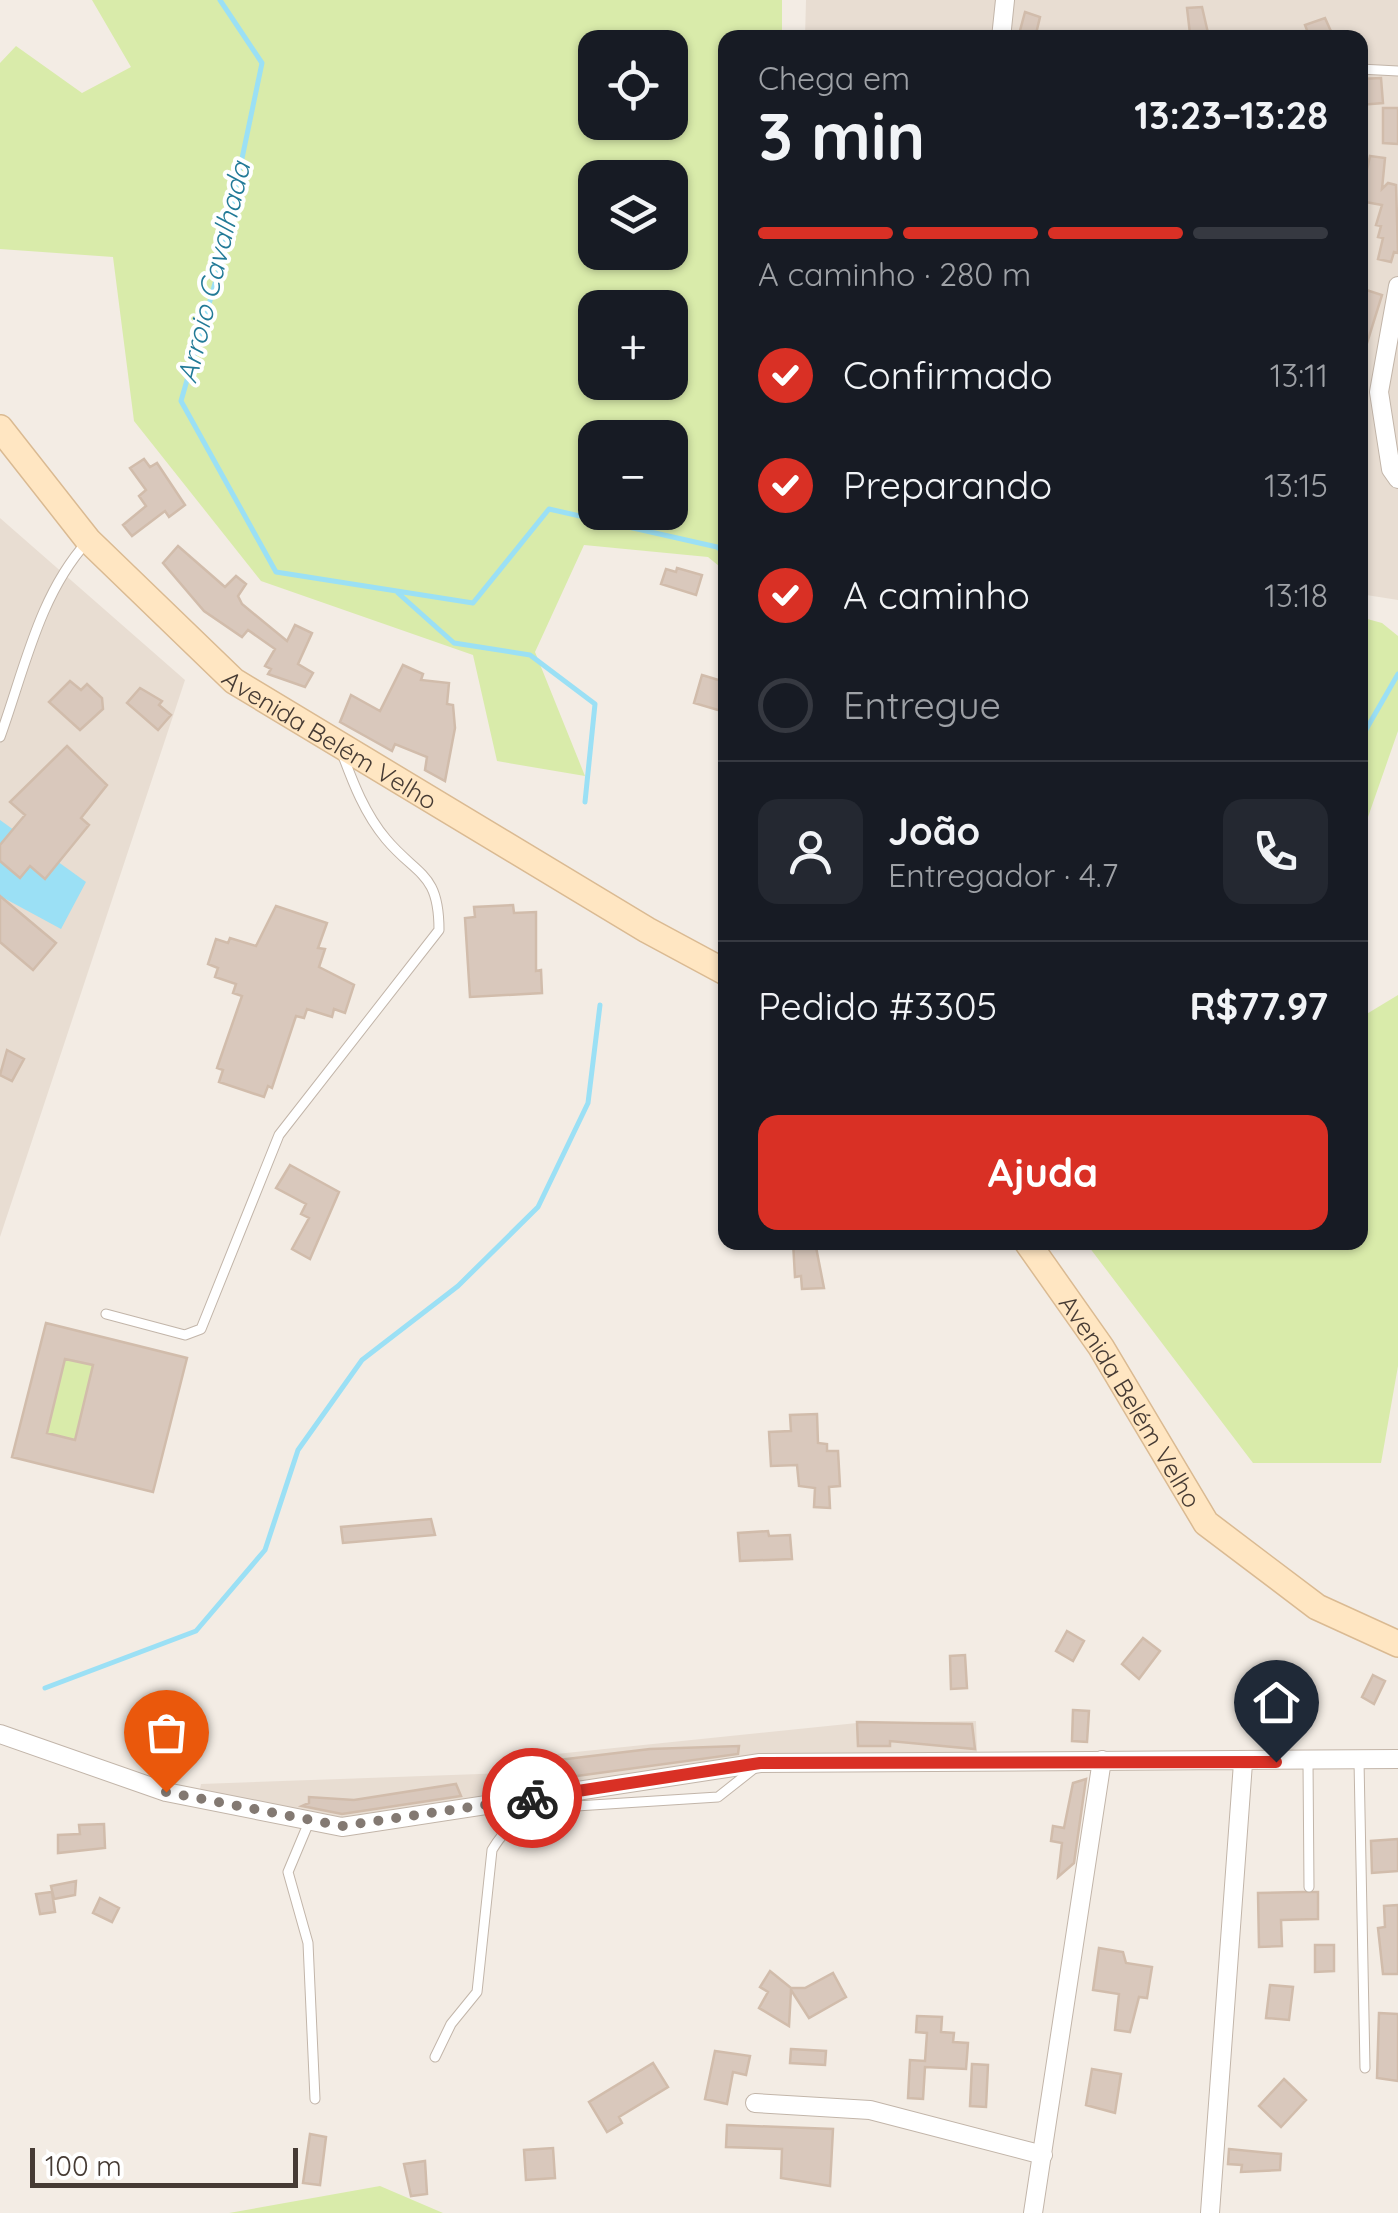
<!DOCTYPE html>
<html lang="pt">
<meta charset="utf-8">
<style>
:root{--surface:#171b24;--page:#242831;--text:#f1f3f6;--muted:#9ea1a6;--line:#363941;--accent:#d93025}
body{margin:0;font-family:Quicksand,sans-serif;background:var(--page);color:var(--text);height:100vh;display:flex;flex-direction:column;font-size:38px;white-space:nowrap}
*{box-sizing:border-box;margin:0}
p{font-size:32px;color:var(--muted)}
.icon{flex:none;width:55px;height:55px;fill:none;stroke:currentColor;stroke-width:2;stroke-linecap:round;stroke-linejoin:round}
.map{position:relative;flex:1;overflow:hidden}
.details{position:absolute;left:718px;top:30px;width:650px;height:1220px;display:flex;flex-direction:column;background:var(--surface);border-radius:20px;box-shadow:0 2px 8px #0004}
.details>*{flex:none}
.controls{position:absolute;left:578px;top:30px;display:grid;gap:20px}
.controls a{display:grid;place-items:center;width:110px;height:110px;border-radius:20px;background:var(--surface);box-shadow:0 2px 8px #0004;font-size:50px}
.scale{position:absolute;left:30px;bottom:25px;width:268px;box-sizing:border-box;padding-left:10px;border:5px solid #463b34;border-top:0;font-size:28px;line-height:35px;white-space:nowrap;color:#463b34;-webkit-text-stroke:8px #fff;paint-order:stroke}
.pin{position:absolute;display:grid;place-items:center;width:85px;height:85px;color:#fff;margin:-102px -42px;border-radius:50% 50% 50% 0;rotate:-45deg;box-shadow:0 0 10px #0007}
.pin .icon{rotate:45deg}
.courier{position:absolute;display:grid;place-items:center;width:100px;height:100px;margin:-50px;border:8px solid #d93025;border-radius:50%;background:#fff;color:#222;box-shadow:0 2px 12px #0007}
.summary em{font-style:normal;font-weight:700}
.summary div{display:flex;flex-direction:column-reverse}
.summary{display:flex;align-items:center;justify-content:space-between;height:170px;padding:0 40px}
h1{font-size:65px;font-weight:700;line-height:75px}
.bar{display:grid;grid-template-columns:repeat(4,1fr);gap:15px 10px;align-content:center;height:120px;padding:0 40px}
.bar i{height:12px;border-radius:8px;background:var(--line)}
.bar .on{background:var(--accent)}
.bar p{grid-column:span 4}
.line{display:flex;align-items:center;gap:25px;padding:0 40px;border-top:2px solid var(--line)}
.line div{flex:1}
.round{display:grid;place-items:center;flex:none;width:105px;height:105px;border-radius:20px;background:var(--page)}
ol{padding:0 40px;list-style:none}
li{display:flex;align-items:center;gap:30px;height:110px}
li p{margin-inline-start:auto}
li .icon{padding:10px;border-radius:50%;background:var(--accent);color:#fff;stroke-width:4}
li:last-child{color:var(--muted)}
li i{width:55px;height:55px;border:5px solid var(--line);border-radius:50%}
.action{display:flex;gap:20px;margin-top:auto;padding:20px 40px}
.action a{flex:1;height:115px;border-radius:20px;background:var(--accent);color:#fff;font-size:40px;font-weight:700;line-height:115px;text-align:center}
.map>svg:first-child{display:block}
</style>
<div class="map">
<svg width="1398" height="2213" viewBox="0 0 1398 2213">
<rect width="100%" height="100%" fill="#f3ece4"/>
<!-- residential -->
<path fill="#e8ddd2" d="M 806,0 L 1398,0 L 1398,600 L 1360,594 L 1360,38 L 805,38 Z
M 0,518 L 185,680 L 0,1237 Z
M 976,1721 L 977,1753 L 763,1755 L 343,1822 L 198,1799 L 201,1784 L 507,1773 L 507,1759 L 857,1723 Z"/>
<!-- green -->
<path fill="#d9ebaa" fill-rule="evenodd" d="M 92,0 L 782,0 L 782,37 L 725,38 L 725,571 L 708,557 L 584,545 L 535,652 L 585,776 L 497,761 L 473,655 L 261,581 L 134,421 L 113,257 L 0,249 L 0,63 L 16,46 L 82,93 L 131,67 ZM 595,48 L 670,48 L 670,122 L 595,122 ZM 595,178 L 670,178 L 670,252 L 595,252 ZM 595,308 L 670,308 L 670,382 L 595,382 ZM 595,438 L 670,438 L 670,512 L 595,512 Z
M 1360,617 L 1382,623 L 1398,636 L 1398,731 L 1360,840 Z
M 1398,995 L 1398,1366 L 1381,1463 L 1253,1463 L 1086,1243 L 1360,1242 L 1360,1018 Z
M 65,1359 L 93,1365 L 75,1440 L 47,1433 Z
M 380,2186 L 443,2213 L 229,2213 Z"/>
<!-- water -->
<path fill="#9be0f5" d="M 0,820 L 86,882 L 61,929 L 0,896 Z"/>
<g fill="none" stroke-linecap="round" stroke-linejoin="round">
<!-- stream -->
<path stroke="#9be0f5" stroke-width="5" d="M 220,0 L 262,63 L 218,273 L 181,401 L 276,572 L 473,603 L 549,509 L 717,547 L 725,553
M 398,593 L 454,643 L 530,655 L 595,704 L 585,802
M 1360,740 L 1398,674
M 45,1688 L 196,1631 L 265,1550 L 298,1450 L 362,1360 L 458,1286 L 538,1207 L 588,1103 L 600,1005"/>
</g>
<!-- building -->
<path fill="#d9c8bc" stroke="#d1bcab" stroke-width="2.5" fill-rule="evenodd" d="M 1202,7 L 1208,33 L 1190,34 L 1187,8 Z
M 1025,12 L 1040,17 L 1035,38 L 1018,38 Z
M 1325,18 L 1334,38 L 1310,38 L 1305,25 Z
M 1381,78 L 1383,103 L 1360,105 L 1360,79 Z
M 1383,108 L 1398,108 L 1398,144 L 1383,143 Z
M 1370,156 L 1385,158 L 1382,189 L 1388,183 L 1396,185 L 1398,253 L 1394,252 L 1391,262 L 1378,259 L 1383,238 L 1378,237 L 1381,226 L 1376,225 L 1382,205 L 1360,201 Z
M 1360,288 L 1382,295 L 1363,356 L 1360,355 Z
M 144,459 L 150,467 L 157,463 L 185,505 L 169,517 L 165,511 L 132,536 L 123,525 L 146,506 L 139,496 L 146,490 L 130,468 Z
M 178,546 L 225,587 L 236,576 L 246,584 L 238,596 L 242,604 L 287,641 L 295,625 L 312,633 L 298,664 L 313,673 L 305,687 L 268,674 L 271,669 L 265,666 L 275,649 L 248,630 L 242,637 L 204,611 L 163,563 Z
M 677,568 L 702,575 L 696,595 L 661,584 L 666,569 L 676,572 Z
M 403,665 L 423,674 L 421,680 L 449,683 L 447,704 L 453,705 L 455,728 L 445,781 L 425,770 L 427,757 L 395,744 L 392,751 L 340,722 L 351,695 L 380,711 Z
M 702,675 L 725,682 L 725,712 L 694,703 Z
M 70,681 L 81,690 L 87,684 L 102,698 L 103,709 L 80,730 L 49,702 Z
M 140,688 L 162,701 L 159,705 L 171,715 L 158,730 L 127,703 Z
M 67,746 L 107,785 L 81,818 L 89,825 L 45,879 L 30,866 L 20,878 L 0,861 L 0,845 L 25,815 L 10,802 Z
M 0,896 L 56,943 L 33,970 L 0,942 Z
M 513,905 L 514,913 L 536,912 L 536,971 L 541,970 L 542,993 L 470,997 L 465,918 L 475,917 L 474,907 Z
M 276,906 L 327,923 L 318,948 L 325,949 L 319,967 L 354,985 L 345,1013 L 334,1009 L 332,1017 L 307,1009 L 304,1018 L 296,1016 L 272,1088 L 268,1086 L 264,1097 L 219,1082 L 223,1070 L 217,1068 L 242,996 L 233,993 L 236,984 L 215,977 L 218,968 L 208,964 L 216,939 L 228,943 L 230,938 L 256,946 Z
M 7,1050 L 24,1059 L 12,1081 L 0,1075 Z
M 290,1165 L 339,1192 L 310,1259 L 292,1249 L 309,1218 L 301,1214 L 306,1204 L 276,1188 Z
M 793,1242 L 815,1242 L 824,1288 L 802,1289 L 801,1276 L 795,1277 Z
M 46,1323 L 187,1358 L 153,1492 L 12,1457 ZM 65,1359 L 93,1365 L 75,1440 L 47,1433 Z
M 817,1414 L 818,1443 L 827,1444 L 827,1451 L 838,1451 L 840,1486 L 829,1487 L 830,1508 L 814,1507 L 815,1488 L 799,1486 L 797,1465 L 771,1466 L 769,1432 L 791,1431 L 790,1415 Z
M 431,1519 L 435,1535 L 343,1543 L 341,1527 Z
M 768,1531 L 769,1536 L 790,1535 L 792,1559 L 740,1561 L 738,1533 Z
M 1067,1631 L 1084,1641 L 1073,1661 L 1056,1651 Z
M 1143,1638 L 1160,1651 L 1139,1679 L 1122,1664 Z
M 965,1655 L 967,1688 L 951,1689 L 950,1656 Z
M 1373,1675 L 1385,1681 L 1374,1704 L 1362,1697 Z
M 1073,1710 L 1089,1711 L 1087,1742 L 1072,1741 Z
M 857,1722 L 972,1724 L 975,1749 L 890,1741 L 890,1746 L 858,1746 Z
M 739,1746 L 738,1754 L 511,1785 L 508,1766 L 650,1749 Z
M 1086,1779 L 1074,1863 L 1058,1877 L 1062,1843 L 1051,1841 L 1053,1826 L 1064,1828 L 1073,1783 Z
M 456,1784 L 461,1796 L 342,1814 L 302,1806 L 309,1803 L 309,1797 L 354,1800 Z
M 104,1824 L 105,1848 L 58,1853 L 58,1835 L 80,1834 L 79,1825 Z
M 1398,1839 L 1398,1871 L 1372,1873 L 1371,1841 Z
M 76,1881 L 75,1895 L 54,1899 L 51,1886 Z
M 52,1892 L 55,1912 L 40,1914 L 36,1894 Z
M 1303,1892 L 1318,1892 L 1318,1919 L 1281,1920 L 1282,1946 L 1259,1947 L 1258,1893 Z
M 100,1898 L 119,1908 L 112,1922 L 93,1913 Z
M 1398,1905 L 1398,1974 L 1383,1974 L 1378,1928 L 1385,1927 L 1384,1906 Z
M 1315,1945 L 1334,1945 L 1334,1971 L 1315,1972 Z
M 1099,1948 L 1123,1952 L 1126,1963 L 1152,1967 L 1147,1998 L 1139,1997 L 1130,2032 L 1115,2030 L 1119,1994 L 1093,1990 Z
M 770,1971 L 791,1988 L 805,1988 L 833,1973 L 846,1997 L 809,2018 L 791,1990 L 789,2026 L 759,2008 L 768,1992 L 760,1987 Z
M 1270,1985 L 1293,1987 L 1289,2020 L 1266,2018 Z
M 1379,2013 L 1398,2014 L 1398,2081 L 1377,2078 Z
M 917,2016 L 942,2017 L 941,2032 L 954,2033 L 953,2042 L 968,2043 L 966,2069 L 925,2067 L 923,2099 L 908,2098 L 910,2060 L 925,2061 L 927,2033 L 916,2032 Z
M 791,2049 L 826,2051 L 825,2065 L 790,2063 Z
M 715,2051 L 750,2056 L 746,2075 L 733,2072 L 727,2104 L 705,2099 Z
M 653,2063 L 668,2087 L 619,2117 L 622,2123 L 607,2132 L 589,2102 Z
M 972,2064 L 988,2065 L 986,2107 L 970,2106 Z
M 1092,2069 L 1121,2074 L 1115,2113 L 1086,2105 Z
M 1284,2079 L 1306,2100 L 1281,2127 L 1259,2106 Z
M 727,2125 L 833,2129 L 830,2186 L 781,2178 L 782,2149 L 726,2147 Z
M 310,2134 L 326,2137 L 320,2185 L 303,2183 Z
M 553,2148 L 555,2178 L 526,2180 L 524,2150 Z
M 1229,2149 L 1281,2154 L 1280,2170 L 1241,2172 L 1242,2165 L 1228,2164 Z
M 425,2161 L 427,2194 L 411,2196 L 404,2164 Z"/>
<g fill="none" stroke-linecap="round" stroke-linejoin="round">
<!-- service casing -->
<g stroke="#c2b5a9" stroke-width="11">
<path id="service" d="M 1360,69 L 1398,71
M 0,737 C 24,671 39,595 87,542
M 106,1314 L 185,1335 L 201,1329 L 279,1135 L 439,930 C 439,872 417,876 386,839 C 365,814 353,783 342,753
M 1359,1761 L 1365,2068
M 1308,1762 L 1309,1887
M 309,1822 L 288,1872 L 308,1943 L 315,2099
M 435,2057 L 451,2024 L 477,1992 L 492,1850 C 506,1826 520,1818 545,1808 L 718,1797 L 756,1767"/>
</g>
<!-- minor casing -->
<g stroke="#c2b5a9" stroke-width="20">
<path id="minor" d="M 1001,38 L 1005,0
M 1398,286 L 1379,392 L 1391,469 L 1398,479
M 0,1734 L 166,1792 L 342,1827 L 760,1763 L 1398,1759
M 755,2103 L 870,2110 L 1043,2155
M 1033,2213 L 1102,1760
M 1210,2213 L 1243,1763"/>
</g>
<!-- secondary casing -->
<g stroke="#daba92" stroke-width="28">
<g id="secondary">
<path id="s1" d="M 0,428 L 88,540 L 234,681 L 647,930 L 725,972"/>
<path id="s2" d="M 1027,1242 L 1101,1347 L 1206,1523 L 1317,1607 L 1398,1644"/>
</g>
</g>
<!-- service -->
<use href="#service" stroke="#fff" stroke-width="9"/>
<!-- minor -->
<use href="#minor" stroke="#fff" stroke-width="18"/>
<!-- secondary -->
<use href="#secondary" stroke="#ffe6c2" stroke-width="25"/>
</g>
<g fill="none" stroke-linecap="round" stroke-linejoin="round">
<!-- done -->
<path stroke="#837972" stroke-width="10" stroke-dasharray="0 18" d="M 166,1792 L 342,1826 L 532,1798"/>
<!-- route -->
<path stroke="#d93025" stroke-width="12" d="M 532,1798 L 760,1763 L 1276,1762"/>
</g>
<g text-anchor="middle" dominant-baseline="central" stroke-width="8" stroke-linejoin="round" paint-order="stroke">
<!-- street labels -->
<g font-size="25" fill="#463b34" stroke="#fff">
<text stroke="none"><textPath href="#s1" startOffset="458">Avenida Belém Velho</textPath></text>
<text stroke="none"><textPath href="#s2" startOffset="190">Avenida Belém Velho</textPath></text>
</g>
<!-- water labels -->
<g font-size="28" font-style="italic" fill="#227a97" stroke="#fff">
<text transform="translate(213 272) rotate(-76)">Arroio Cavalhada</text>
</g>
</g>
</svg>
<div class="controls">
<a><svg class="icon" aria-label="locate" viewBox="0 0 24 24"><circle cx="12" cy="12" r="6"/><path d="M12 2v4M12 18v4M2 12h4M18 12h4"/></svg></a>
<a><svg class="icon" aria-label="layers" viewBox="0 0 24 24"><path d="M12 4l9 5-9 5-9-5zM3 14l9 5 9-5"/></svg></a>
<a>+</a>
<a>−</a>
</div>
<div class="scale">100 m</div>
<div class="pin" style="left:166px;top:1792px;background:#ea580c"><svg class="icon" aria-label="bag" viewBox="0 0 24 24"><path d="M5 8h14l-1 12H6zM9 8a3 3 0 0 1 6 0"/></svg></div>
<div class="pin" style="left:1276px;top:1762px;background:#1f2937"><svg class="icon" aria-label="home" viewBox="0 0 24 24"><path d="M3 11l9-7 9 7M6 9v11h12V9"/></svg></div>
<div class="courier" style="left:532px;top:1798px"><svg class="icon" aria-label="bike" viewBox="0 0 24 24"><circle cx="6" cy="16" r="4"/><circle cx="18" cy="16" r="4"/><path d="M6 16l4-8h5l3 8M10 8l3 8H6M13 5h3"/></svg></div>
<section class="details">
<div class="summary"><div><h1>3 min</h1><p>Chega em</p></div><em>13:23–13:28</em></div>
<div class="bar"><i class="on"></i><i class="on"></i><i class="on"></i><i></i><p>A caminho · 280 m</p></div>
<ol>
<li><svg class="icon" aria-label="check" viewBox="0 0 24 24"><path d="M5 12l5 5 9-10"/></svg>Confirmado<p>13:11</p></li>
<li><svg class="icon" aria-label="check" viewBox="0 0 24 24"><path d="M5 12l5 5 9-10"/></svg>Preparando<p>13:15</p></li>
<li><svg class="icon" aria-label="check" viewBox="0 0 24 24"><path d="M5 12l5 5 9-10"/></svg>A caminho<p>13:18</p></li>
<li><i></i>Entregue</li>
</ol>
<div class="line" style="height:180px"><a class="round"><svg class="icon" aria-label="person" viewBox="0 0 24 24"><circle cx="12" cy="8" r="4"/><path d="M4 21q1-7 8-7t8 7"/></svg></a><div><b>João</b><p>Entregador · 4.7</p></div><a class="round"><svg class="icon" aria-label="phone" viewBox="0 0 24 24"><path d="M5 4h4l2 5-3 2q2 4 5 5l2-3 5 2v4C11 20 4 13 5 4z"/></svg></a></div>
<div class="line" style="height:130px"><div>Pedido #3305</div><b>R$77.97</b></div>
<div class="action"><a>Ajuda</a></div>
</section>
</div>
